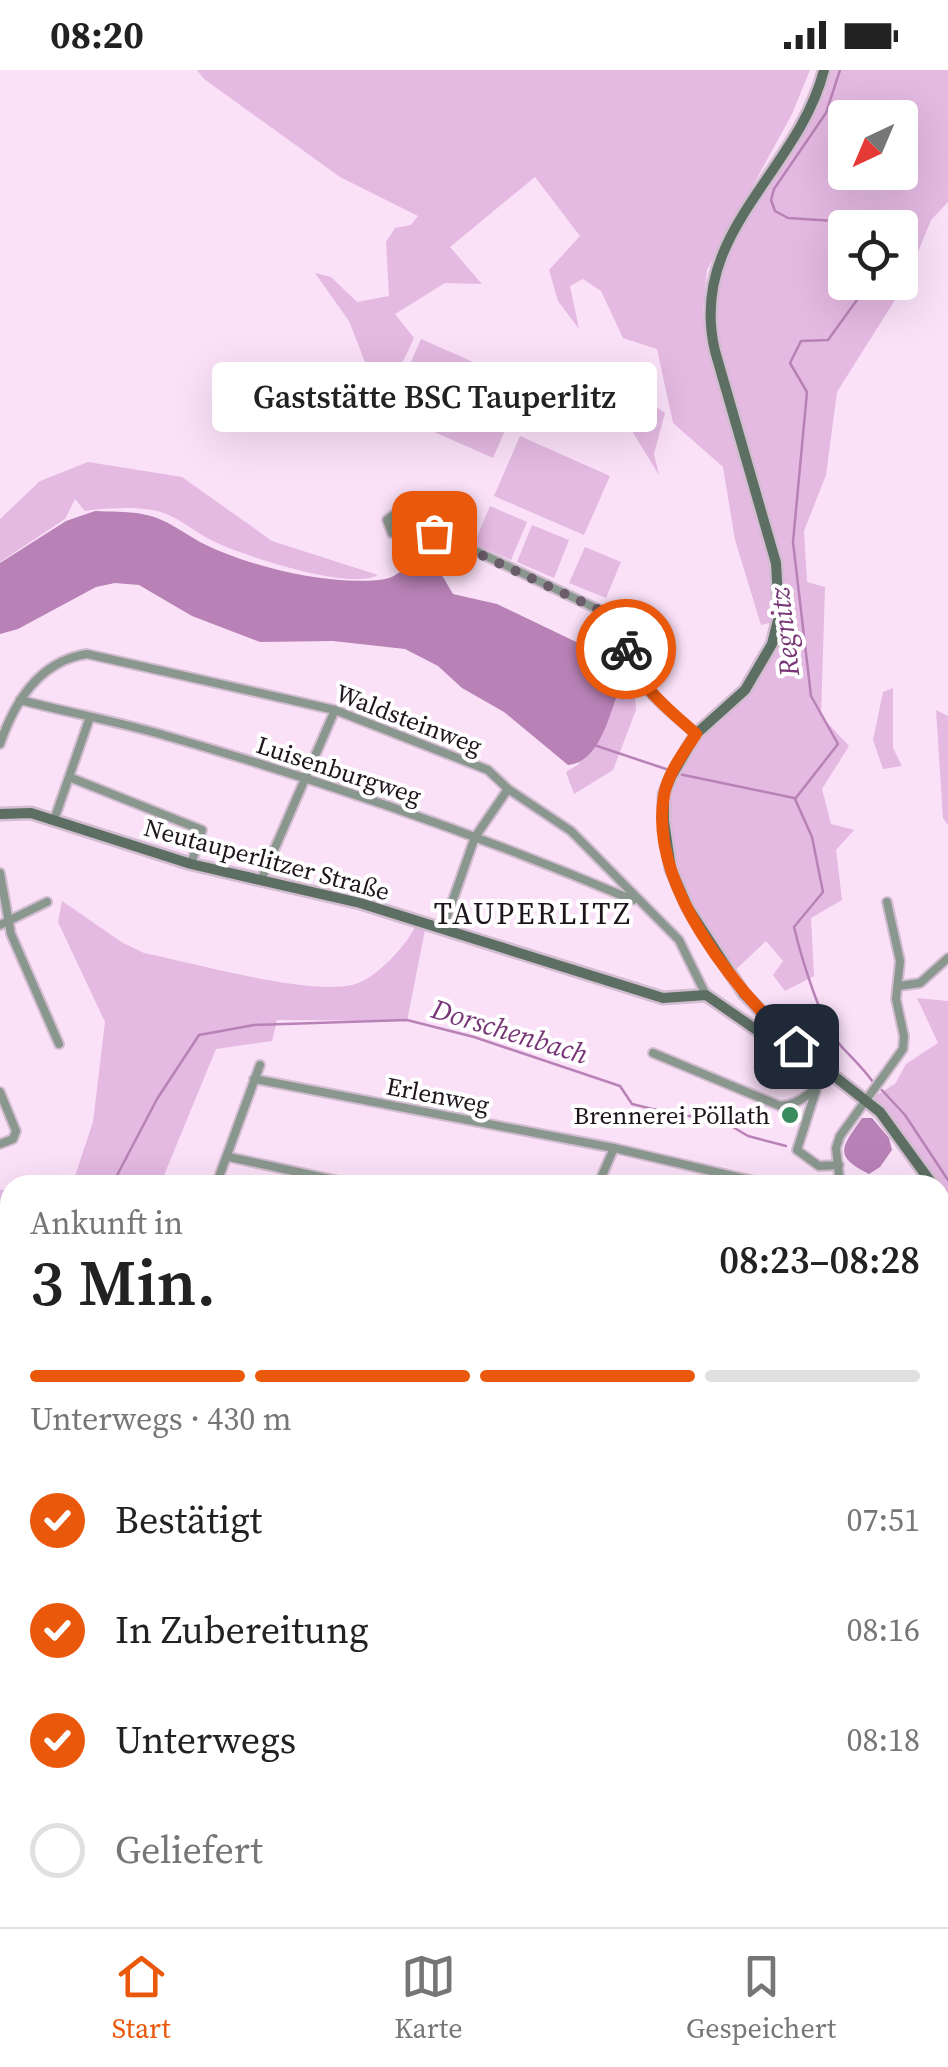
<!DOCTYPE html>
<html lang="de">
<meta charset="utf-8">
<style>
:root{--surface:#fff;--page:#f6f6f6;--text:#222;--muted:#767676;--line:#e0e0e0;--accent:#ea580c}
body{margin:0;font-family:"Source Serif 4",serif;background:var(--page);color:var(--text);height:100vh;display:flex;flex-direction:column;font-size:38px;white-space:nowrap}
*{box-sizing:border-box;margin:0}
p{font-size:32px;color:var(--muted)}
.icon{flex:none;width:55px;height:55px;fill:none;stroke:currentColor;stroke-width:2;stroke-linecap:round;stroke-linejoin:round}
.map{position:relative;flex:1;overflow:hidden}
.sheet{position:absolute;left:0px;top:1105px;width:950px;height:752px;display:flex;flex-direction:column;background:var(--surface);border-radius:30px 30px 0 0;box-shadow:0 10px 40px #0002}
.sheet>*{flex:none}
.needle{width:65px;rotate:224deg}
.tools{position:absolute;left:828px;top:30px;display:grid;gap:20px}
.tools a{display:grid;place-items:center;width:90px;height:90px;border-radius:10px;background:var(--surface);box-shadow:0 10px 40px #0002;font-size:50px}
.pin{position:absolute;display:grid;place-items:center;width:85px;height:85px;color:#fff;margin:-42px;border-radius:20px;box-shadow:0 5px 15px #0006}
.courier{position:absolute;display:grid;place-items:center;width:100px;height:100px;margin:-50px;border:8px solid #ea580c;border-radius:50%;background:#fff;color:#222;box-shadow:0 2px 12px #0007}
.bubble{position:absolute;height:70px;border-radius:10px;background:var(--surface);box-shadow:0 10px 40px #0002;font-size:32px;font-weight:600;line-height:70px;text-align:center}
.headline em{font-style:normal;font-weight:600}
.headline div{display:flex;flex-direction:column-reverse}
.headline{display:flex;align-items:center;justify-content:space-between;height:170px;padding:0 30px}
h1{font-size:65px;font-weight:600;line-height:75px}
.bar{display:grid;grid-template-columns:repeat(4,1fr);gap:15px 10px;align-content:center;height:120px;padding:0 30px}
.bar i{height:12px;border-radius:8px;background:var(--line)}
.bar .current{background:var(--accent)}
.bar p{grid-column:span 4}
ol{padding:0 30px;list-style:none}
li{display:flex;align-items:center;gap:30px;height:110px}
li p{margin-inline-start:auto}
li .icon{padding:10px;border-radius:50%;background:var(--accent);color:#fff;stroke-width:4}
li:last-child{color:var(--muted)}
li i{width:55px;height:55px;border:5px solid var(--line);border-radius:50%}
.status{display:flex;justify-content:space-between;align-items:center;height:70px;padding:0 50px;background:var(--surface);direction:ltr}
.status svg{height:28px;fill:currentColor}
.tab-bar{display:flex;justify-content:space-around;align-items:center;height:140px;border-top:2px solid var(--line);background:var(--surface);font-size:28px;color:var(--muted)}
.tab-bar a{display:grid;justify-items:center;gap:5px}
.tab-bar .current{color:var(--accent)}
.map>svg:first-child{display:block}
</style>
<div class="status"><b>08:20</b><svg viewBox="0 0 49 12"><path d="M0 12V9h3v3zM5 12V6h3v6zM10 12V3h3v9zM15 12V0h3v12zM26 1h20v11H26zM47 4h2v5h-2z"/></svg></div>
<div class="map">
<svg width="948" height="1857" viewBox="0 0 948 1857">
<rect width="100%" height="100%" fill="#fae1f8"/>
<!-- green -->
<path fill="#e4b9e2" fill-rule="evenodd" d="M 197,0 L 810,0 L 792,44 L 707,200 L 703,239 L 705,266 L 729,348 L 714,227 L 728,182 L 825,23 L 829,0 L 948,0 L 948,132 L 931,150 L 905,214 L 837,322 L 826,405 L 804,461 L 807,512 L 825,517 L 821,646 L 849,676 L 822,719 L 831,754 L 854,760 L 836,780 L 842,830 L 811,848 L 814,906 L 785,921 L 773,905 L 783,891 L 766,871 L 731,904 L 686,839 L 662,751 L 675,691 L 743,618 L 770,572 L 774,552 L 761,555 L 735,470 L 723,397 L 673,353 L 657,279 L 623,268 L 601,221 L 583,209 L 570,216 L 579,259 L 558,231 L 549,200 L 580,166 L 535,107 L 450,177 L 482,214 L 445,213 L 395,244 L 414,268 L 382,336 L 349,251 L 315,203 L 331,207 L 357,232 L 389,226 L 386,172 L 395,158 L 411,155 L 418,146 L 340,107 L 204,9 ZM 845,48 L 900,48 L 900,102 L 845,102 ZM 845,158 L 900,158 L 900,212 L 845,212 Z
M 421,269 L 525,315 L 493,388 L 389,342 Z
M 590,293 L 665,343 L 654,384 L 659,405 Z
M 520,366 L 610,406 L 584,465 L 494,426 Z
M 88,392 L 182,407 L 272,471 L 378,505 C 350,521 245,486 215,472 C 197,464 180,448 161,442 C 139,436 107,438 85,441 L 75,429 L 65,449 L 0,492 L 0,449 L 40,411 Z
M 490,436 L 527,452 L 511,490 L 474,474 Z
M 532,455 L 569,470 L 554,508 L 517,492 Z
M 585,477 L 621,492 L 606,528 L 569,513 Z
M 585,576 L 603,576 L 619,584 L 634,615 L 636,640 L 613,700 L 574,724 L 566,702 L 579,694 L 595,581 Z
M 893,618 L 893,678 L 902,696 L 883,699 L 873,670 L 883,622 Z
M 936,640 L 948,646 L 948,755 L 943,748 Z
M 62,831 L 123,873 L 144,883 C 194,893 306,925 352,915 C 374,911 410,873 417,852 L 426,855 L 407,951 L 277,950 L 272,971 L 216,979 L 160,1115 L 29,1115 L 75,1106 L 93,1052 L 105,952 L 58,852 Z
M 917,928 L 948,931 L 948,1132 L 940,1115 L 937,1115 L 873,1027 L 895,1014 L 906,994 L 938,973 Z
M 10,1119 L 10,1292 L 0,1297 L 0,1120 Z"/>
<!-- water -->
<path fill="#b882b6" d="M 95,441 C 110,442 127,441 142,444 C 166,448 183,463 204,474 C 251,497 326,515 378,510 C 404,508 400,493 424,489 L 440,502 L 453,524 L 497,534 L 595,581 L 609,595 L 619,620 C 609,645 600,692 568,695 L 504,642 L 462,618 L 438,596 L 405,579 L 333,571 L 260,572 L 192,546 L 139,515 L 115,513 L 96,517 L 18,559 L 0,564 L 0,493 L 66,451 Z
M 862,1048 L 872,1048 L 889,1068 L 892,1080 L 880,1097 L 869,1104 C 832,1086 842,1077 862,1048 Z"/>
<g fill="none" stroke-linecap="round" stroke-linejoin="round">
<!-- stream -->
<path stroke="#b882b6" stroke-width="2.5" d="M 840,0 L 826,43 L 774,119 L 771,130 L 775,141 L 788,148 L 835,151 L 845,162
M 870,212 L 828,270 L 801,271 L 790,293 L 807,322 L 793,472 L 811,626 L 838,674 L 795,729 L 812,767 L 823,822 L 794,857 C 801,886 821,955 841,976 C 852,988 863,998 873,1012
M 594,675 L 672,701
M 679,704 L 794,728
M 879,1017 L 905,1045 L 948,1110
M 112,1115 L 157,1029 L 199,965 L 254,955 L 407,950 L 474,967 L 620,1016 L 632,1034 L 673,1044 L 721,1050 L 748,1066 L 786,1076
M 0,1267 L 10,1264
M 0,1284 L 10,1281"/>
<!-- street casing -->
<g stroke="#d2bcd0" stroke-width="12">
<path id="street" d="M 425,459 L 392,463 L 387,450 L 396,443 L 608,544 C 625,559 624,582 635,601 C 648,627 675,645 696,664
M 20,630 C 67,642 114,651 160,664 C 321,710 480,765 633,830
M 0,674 C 14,633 39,591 87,584 L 335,640 L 488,700 L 508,719 L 571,761 L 679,870 L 706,925
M 69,707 L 202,760 L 191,794
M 54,750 L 90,647
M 0,803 L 11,864 L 59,974
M 261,810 L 335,640
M 0,855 L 47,832
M 443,858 L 475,767 L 508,719
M 899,916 L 920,913 L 948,888
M 653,983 L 780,1036 C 802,1035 816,1018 829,1002
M 254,1009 L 614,1078 L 771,1115
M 816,1020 L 797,1080 L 819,1096 L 839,1095
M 0,1022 L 16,1061 L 13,1069 L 0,1074
M 229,1087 L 357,1115
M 839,1105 L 836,1078 L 840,1066 L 903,979 L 904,966 L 896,929 L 900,891 L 887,832
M 216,1115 L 260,995
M 598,1115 L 614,1078
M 940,1288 L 948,1298
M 0,1351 L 10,1347
M 940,1429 L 948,1441
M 0,1481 L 10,1479
M 0,1571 L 10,1635
M 43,1848 L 45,1857
M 512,1857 L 514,1848"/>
</g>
<!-- secondary casing -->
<g stroke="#d2bcd0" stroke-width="15">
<path id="secondary" d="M 824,0 C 798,103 687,163 715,281 L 776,493 L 779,546 L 772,574 L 745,620 L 696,664 L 671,707 L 664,724 L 664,751 L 671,799 L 688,838 L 744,924 L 796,976 L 880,1042 L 933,1115
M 0,744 L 31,743 L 191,794 L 360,833 L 663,928 L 706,925 L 787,981 L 796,976
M 940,1125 L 948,1138"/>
</g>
<!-- street -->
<use href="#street" stroke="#8a978e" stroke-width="8"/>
<!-- secondary -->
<use href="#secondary" stroke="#5d6f63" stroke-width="10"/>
</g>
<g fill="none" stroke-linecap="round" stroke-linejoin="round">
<!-- done -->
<path stroke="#6a5c69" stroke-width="10" stroke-dasharray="0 18" d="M 434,463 L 608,544 L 618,556 L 626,579"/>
<!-- route -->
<path stroke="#ea580c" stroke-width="12" d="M 626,579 C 639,617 667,638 696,664 C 684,682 668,703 664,725 C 648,815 735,919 796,976"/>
</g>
<!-- markers -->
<circle fill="#398c5e" stroke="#fff" stroke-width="4" cx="790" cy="1045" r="10"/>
<g text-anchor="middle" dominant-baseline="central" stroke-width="8" stroke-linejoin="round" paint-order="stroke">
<!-- street labels -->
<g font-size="25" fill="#1d141c" stroke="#fff">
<text transform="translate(409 649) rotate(21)">Waldsteinweg</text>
<text transform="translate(339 700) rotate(18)">Luisenburgweg</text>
<text transform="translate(267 789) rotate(15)">Neutauperlitzer Straße</text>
<text transform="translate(438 1025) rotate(11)">Erlenweg</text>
</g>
<!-- poi labels -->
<g font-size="25" fill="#1d141c" stroke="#fff" text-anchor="end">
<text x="770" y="1045">Brennerei Pöllath</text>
</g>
<!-- water labels -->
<g font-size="28" font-style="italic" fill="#783677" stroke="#fff">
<text transform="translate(784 562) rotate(-97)">Regnitz</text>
<text transform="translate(510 961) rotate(17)">Dorschenbach</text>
</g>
<!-- quarter labels -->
<g font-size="30" letter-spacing="2.5" fill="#1d141c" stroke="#fff">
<text x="533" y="843">TAUPERLITZ</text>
</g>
</g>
</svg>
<div class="tools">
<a><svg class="needle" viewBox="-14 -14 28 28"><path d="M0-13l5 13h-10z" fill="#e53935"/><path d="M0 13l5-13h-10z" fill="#767676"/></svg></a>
<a><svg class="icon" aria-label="locate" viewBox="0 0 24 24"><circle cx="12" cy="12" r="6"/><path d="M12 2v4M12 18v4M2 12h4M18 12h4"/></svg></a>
</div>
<div class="pin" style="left:434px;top:463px;background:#ea580c"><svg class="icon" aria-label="bag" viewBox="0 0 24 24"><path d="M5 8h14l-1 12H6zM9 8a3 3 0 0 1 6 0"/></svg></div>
<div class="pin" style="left:796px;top:976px;background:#1f2937"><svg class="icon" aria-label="home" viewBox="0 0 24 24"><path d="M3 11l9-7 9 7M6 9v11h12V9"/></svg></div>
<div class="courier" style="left:626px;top:579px"><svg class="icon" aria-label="bike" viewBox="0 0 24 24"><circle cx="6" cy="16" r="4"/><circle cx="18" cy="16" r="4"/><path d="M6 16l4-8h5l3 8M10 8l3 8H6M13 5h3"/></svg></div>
<div class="bubble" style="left:212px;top:292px;width:445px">Gaststätte BSC Tauperlitz</div>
<section class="sheet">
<div class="headline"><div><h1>3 Min.</h1><p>Ankunft in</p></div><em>08:23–08:28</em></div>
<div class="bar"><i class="current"></i><i class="current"></i><i class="current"></i><i></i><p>Unterwegs · 430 m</p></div>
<ol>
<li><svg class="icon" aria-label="check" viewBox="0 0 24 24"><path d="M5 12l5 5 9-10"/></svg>Bestätigt<p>07:51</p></li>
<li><svg class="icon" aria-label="check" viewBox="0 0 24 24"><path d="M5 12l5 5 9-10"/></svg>In Zubereitung<p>08:16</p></li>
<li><svg class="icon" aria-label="check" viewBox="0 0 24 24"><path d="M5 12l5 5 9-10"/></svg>Unterwegs<p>08:18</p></li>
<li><i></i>Geliefert</li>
</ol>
</section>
</div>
<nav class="tab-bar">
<a class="current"><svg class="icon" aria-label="home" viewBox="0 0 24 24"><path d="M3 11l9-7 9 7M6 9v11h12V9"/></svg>Start</a>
<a><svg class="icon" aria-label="map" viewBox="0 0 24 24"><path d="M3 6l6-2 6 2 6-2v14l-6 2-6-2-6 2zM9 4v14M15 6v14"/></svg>Karte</a>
<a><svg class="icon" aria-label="saved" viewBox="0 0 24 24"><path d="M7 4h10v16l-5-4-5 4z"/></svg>Gespeichert</a>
</nav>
